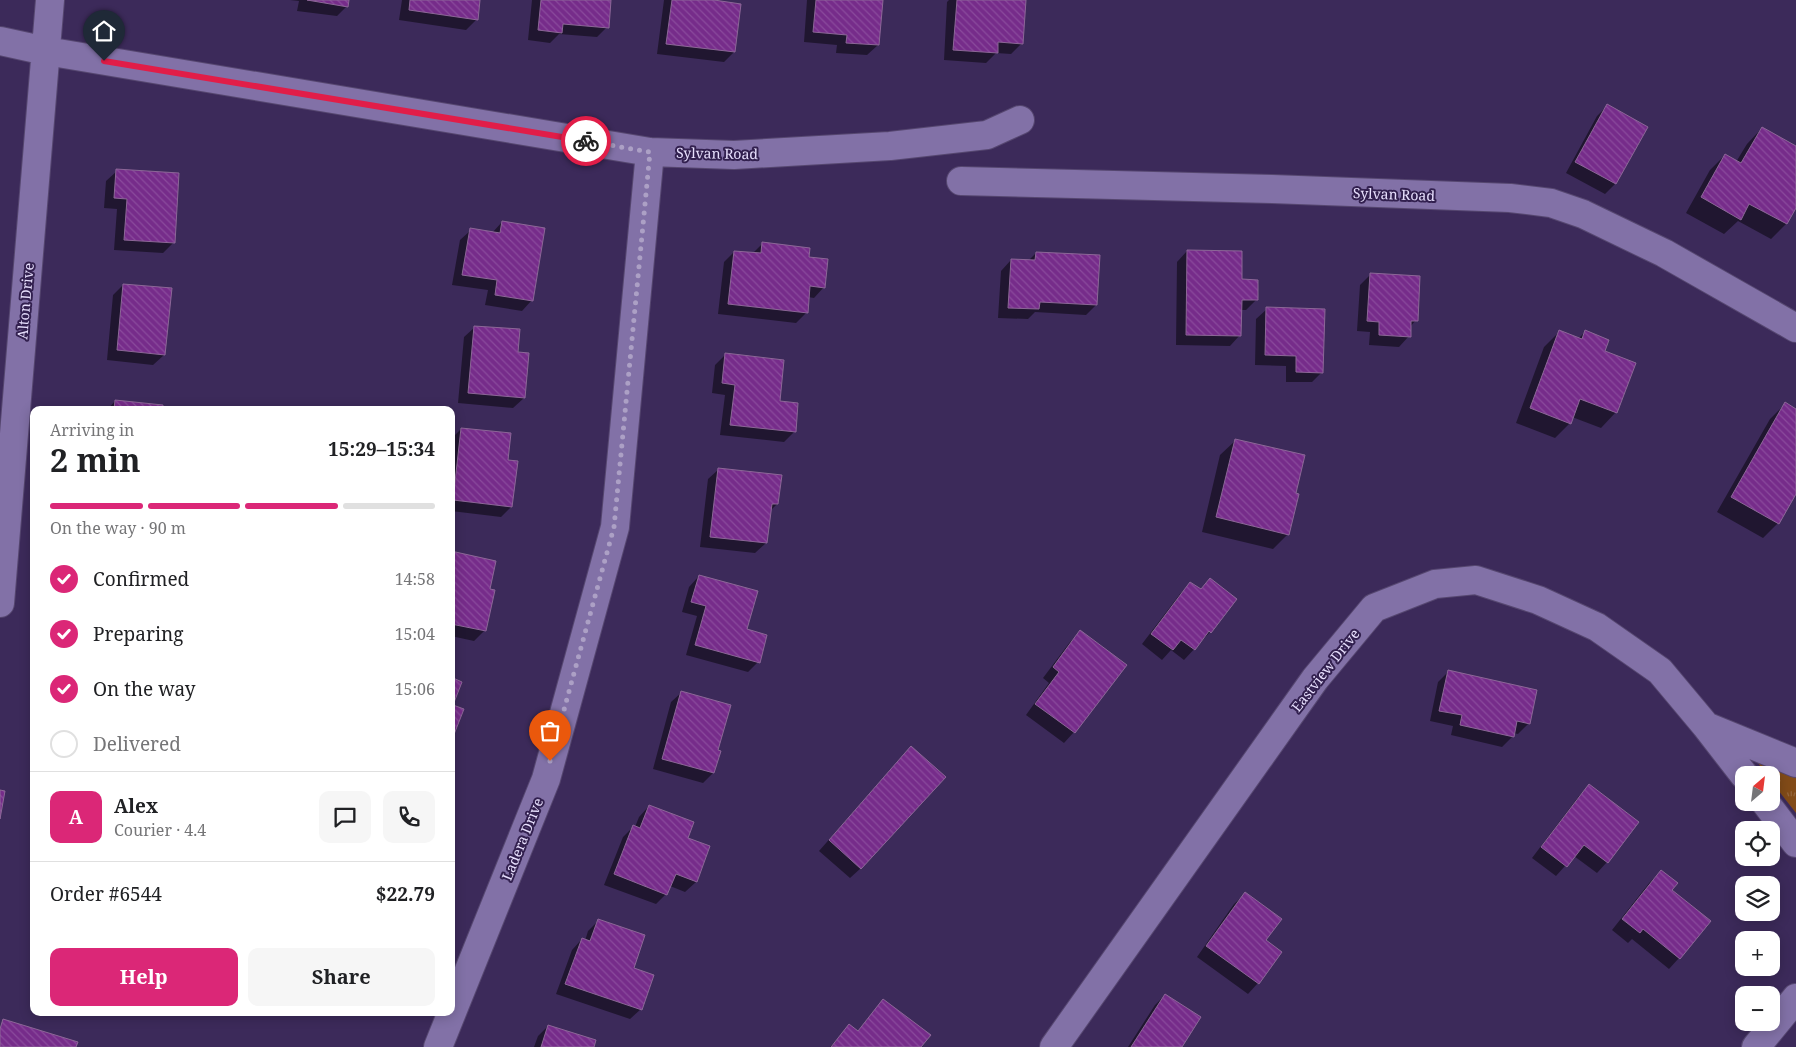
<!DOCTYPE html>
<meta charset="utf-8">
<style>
:root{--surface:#fff;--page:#f6f6f6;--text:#202124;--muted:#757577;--line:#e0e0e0;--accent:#db2777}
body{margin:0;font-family:"Noto Serif",serif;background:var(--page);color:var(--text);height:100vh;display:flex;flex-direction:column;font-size:19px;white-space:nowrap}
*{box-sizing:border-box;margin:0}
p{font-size:16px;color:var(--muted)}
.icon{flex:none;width:28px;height:28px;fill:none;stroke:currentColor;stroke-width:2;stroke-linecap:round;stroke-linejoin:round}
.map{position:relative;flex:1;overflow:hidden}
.side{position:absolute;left:30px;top:406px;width:425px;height:610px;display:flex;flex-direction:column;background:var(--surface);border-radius:10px;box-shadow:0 2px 12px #0003}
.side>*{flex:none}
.needle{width:32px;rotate:28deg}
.fabs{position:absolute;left:1735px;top:766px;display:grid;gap:10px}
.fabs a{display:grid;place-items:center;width:45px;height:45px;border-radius:10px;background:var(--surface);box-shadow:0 2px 12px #0003;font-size:25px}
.pin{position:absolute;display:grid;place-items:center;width:42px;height:42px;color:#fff;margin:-51px -21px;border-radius:50% 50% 50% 0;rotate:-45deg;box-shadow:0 0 5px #0007}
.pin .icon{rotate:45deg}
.courier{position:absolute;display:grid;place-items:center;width:50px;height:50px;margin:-25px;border:4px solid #e11d48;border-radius:50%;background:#fff;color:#222;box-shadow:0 1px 6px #0007}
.overview em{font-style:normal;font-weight:700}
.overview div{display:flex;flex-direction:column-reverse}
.overview{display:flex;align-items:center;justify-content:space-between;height:85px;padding:0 20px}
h1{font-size:32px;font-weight:700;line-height:38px}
.bar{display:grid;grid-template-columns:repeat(4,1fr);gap:8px 5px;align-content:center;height:60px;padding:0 20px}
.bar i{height:6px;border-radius:4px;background:var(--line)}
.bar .selected{background:var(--accent)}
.bar p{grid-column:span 4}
.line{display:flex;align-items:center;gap:12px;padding:0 20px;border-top:1px solid var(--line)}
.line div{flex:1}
.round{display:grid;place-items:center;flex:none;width:52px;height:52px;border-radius:10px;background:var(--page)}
ol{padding:0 20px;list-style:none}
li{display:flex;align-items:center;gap:15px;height:55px}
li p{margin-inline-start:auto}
li .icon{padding:5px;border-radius:50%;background:var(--accent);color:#fff;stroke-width:4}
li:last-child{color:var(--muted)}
li i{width:28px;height:28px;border:2px solid var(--line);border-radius:50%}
.button{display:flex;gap:10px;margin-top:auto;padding:10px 20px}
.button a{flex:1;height:58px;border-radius:10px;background:var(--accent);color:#fff;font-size:20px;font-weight:700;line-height:58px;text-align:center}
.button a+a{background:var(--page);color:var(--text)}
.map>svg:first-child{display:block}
</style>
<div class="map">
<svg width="1796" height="1047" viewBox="0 0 1796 1047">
<defs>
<pattern id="grass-tufts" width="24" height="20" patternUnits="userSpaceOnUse" patternTransform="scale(1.25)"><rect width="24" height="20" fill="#824b18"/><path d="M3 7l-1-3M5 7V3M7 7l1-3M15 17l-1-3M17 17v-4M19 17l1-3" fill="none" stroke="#94653b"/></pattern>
<pattern id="building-back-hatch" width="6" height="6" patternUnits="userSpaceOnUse" patternTransform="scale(1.25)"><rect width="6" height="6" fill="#762c8a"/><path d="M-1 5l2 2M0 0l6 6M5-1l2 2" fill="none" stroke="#8a4a9c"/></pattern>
</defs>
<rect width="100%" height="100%" fill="#3c2a5a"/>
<!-- grass -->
<path fill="url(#grass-tufts)" d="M 1751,754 L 1796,773 L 1796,813 L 1771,781 L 1771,775 L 1767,775 Z"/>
<!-- shadow -->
<path fill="#0007" d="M 290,0 L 348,0 L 347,6 L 337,16 L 297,11 L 299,1 Z
M 402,0 L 479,0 L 476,20 L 466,30 L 399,20 Z
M 532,0 L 610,0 L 607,27 L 597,37 L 559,34 L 550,43 L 528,40 Z
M 664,0 L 705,0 L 734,52 L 724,62 L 657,54 Z
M 807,0 L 881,0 L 878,45 L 867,55 L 836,53 L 837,45 L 804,42 Z
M 949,0 L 1025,0 L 1022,43 L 1011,54 L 996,53 L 986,63 L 944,60 L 947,2 Z
M 1607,106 L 1615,184 L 1605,194 L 1566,173 L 1597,116 Z
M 1762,128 L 1796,148 L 1796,205 L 1786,224 L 1771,239 L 1738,221 L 1724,234 L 1686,213 L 1710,170 L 1725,155 L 1736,162 L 1747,144 Z
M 117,171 L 174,242 L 163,253 L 114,250 L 117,209 L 104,208 L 106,181 Z
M 502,222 L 532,300 L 522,311 L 485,305 L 488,290 L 452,285 L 460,240 L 471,230 L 492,233 Z
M 762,244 L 808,258 L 824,287 L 814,298 L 808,297 L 806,313 L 796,323 L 718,314 L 724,262 L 734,252 L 752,254 Z
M 1187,251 L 1241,281 L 1256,300 L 1246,310 L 1240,310 L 1240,335 L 1230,346 L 1176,345 L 1177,262 Z
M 1036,253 L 1096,305 L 1086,315 L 1035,312 L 1028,319 L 998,318 L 1001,271 L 1011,260 L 1028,261 Z
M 1370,275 L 1416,320 L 1410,327 L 1409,336 L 1399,347 L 1369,345 L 1370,332 L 1357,331 L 1360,285 Z
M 123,285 L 164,355 L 153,365 L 107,360 L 113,295 Z
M 1267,309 L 1322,372 L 1312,382 L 1286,382 L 1286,366 L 1255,365 L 1256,319 Z
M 475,327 L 517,353 L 524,398 L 513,408 L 458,403 L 464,337 Z
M 1559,332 L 1578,339 L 1585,332 L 1603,352 L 1616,412 L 1601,428 L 1572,417 L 1570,423 L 1555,438 L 1516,423 L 1544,347 Z
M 725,355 L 778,402 L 794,432 L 784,442 L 720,435 L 725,395 L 712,393 L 715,365 Z
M 115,401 L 162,410 L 107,410 Z
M 1785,404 L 1796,410 L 1796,492 L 1778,523 L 1763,538 L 1717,512 L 1770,419 Z
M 461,429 L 507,461 L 511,507 L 501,517 L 451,511 L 451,439 Z
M 1236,440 L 1294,494 L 1288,534 L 1273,549 L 1202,532 L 1220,455 Z
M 719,469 L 777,504 L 770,511 L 766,543 L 755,553 L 700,547 L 708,479 Z
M 451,552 L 488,590 L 484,631 L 474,641 L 451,636 Z
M 699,576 L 746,630 L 758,662 L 748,672 L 686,655 L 697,616 L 682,612 L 689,587 Z
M 1210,580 L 1235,599 L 1210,632 L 1184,660 L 1171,650 L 1162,660 L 1142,644 L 1180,594 L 1191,583 L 1200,590 Z
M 1081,632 L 1074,732 L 1064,743 L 1026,715 L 1049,683 L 1043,678 L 1070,642 Z
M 1448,672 L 1529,723 L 1518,734 L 1513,733 L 1512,737 L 1502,747 L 1451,735 L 1453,726 L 1430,721 L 1438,682 Z
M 682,692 L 716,751 L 713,773 L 703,783 L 653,769 L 671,702 Z
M 901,758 L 861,868 L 850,878 L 819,851 Z
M 1589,786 L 1637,823 L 1607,862 L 1597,873 L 1574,856 L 1556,876 L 1532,858 L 1579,796 Z
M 649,806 L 686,839 L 709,847 L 696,882 L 685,892 L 670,886 L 666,894 L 656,904 L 604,885 L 623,837 L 633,827 L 635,827 L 639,817 Z
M 1661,872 L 1670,890 L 1679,958 L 1669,969 L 1632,939 L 1628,943 L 1612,930 L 1650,882 Z
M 1245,894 L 1265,940 L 1281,952 L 1258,983 L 1248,994 L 1197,957 L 1234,904 Z
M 598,921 L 641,1009 L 630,1019 L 556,994 L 572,950 L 582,939 L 585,941 L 588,931 Z
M 1165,995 L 1181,1047 L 1128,1047 L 1155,1005 Z
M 884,1000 L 920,1047 L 830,1047 L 849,1026 L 857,1032 Z
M 548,1026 L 592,1047 L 534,1047 L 538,1036 Z"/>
<!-- building -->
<path fill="url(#building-back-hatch)" stroke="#8c6797" d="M 307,0 L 349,0 L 348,7 Z
M 410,0 L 480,0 L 478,20 L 409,10 Z
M 541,0 L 611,0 L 609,28 L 563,24 L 562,33 L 538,30 Z
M 672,0 L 714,0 L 741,4 L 735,52 L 666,44 Z
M 816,0 L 883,0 L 879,45 L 846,43 L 847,35 L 813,32 Z
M 957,0 L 1026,0 L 1023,44 L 998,42 L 998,53 L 953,50 Z
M 1607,104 L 1648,127 L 1616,184 L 1575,162 Z
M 1762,127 L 1796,146 L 1796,208 L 1787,224 L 1749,204 L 1741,220 L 1701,197 L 1725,154 L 1741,163 Z
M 116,169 L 179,173 L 175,243 L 124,240 L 127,199 L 114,198 Z
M 502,221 L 545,228 L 533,301 L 495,295 L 497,280 L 462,275 L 470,228 L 500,233 Z
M 762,242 L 810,248 L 809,257 L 828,259 L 825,288 L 810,286 L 808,313 L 728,304 L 734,251 L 761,253 Z
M 1187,250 L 1242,251 L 1242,279 L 1258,280 L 1258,300 L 1242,300 L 1241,336 L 1186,335 Z
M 1036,252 L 1100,255 L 1097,305 L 1040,302 L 1039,309 L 1008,308 L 1011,259 L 1035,260 Z
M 1370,273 L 1420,276 L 1418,321 L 1411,321 L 1411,337 L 1379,335 L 1379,322 L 1367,321 Z
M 123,284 L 172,288 L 165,355 L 117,350 Z
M 1266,307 L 1325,309 L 1323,373 L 1296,372 L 1296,356 L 1265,355 Z
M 474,326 L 520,329 L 518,352 L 529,353 L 525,398 L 468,393 Z
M 1559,330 L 1582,339 L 1585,330 L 1609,340 L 1605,351 L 1636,363 L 1617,413 L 1580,399 L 1571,424 L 1530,408 Z
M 725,353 L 784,360 L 780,401 L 798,403 L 796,432 L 730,425 L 735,385 L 722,383 Z
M 115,400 L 163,405 L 163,410 L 114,410 Z
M 1785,402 L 1796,409 L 1796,494 L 1779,524 L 1731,497 Z
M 461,428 L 511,433 L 508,460 L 518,461 L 512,507 L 453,500 Z
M 1235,439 L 1305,455 L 1296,493 L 1299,494 L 1289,535 L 1216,517 Z
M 718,468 L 782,475 L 778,504 L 772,504 L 767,543 L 710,537 Z
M 451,551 L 496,561 L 490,589 L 495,590 L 486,631 L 451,624 Z
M 699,575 L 758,591 L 747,629 L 767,635 L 760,663 L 695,645 L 706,606 L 691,602 Z
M 1210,578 L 1237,599 L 1211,633 L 1209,631 L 1195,650 L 1181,640 L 1173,650 L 1151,634 L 1190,582 L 1201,589 Z
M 1080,630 L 1127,665 L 1075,733 L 1035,704 L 1059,672 L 1053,667 Z
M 1448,670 L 1537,690 L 1530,724 L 1517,721 L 1514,737 L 1460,725 L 1462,715 L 1439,711 Z
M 451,677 L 462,682 L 453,705 L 464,709 L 451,742 Z
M 681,691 L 731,705 L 718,750 L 721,751 L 714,773 L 662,759 Z
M 911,746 L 946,777 L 861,869 L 829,840 Z
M 1589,784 L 1639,822 L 1608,863 L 1584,845 L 1567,867 L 1541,847 Z
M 0,790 L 5,791 L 0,819 Z
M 649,805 L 694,822 L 688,838 L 710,846 L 697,882 L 676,874 L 667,895 L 614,874 L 633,825 L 640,828 Z
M 1661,870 L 1678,883 L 1672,890 L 1711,921 L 1680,959 L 1643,929 L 1640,933 L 1622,919 Z
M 1245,892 L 1282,919 L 1266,940 L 1282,952 L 1259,984 L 1206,946 Z
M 598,919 L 645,935 L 634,968 L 654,975 L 642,1010 L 565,984 L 582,938 L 590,941 Z
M 1165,994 L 1201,1017 L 1182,1047 L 1131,1047 Z
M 883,999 L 931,1035 L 921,1047 L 831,1047 L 849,1024 L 858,1031 Z
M 3,1019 L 78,1042 L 76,1047 L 0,1047 L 0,1029 Z
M 548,1025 L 596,1040 L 594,1047 L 541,1047 Z"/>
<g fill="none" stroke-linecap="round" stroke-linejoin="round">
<!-- street casing -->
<g stroke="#564770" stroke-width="30">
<path id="street" d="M 0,41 L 46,51 L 650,152 L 734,155 L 890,146 L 987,135 L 1020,120
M 961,181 L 1272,189 L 1510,198 L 1551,203 L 1583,214 L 1664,253 L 1796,328
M 0,603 L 50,0
M 1708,727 L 1796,763
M 1765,802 L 1796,843
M 438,1047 L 546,779 L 615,527 L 650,152
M 1054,1047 L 1315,679 L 1374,608 L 1435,584 L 1476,580 L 1538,600 L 1597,627 L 1660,671 L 1706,726 L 1744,775
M 1756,1047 L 1796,998"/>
</g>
<!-- street -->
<use href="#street" stroke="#8271a7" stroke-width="28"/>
</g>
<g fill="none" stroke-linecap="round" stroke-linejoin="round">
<!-- done -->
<path stroke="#aca0c5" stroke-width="5" stroke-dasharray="0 9" d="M 550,761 L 614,527 L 650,152 L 586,141"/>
<!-- route -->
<path stroke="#e11d48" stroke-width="6" d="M 104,61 L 586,141"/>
</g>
<g text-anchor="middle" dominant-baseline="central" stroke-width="4" stroke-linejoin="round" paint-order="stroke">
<!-- street labels -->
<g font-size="14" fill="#e8e0fe" stroke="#32204f">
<text transform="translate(717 153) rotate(1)">Sylvan Road</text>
<text transform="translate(1394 194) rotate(2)">Sylvan Road</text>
<text transform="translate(25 301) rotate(-85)">Alton Drive</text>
<text transform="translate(1325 670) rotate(-52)">Eastview Drive</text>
<text transform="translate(522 839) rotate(-68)">Ladera Drive</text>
</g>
</g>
</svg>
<div class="fabs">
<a><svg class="needle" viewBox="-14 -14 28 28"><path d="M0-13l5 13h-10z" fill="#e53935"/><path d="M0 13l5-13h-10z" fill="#757577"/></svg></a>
<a><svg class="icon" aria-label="locate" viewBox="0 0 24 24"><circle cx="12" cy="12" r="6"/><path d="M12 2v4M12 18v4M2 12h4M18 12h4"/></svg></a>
<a><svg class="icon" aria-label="layers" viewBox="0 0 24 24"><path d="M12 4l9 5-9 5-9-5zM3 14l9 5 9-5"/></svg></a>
<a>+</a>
<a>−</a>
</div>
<div class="pin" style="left:550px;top:761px;background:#ea580c"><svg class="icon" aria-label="bag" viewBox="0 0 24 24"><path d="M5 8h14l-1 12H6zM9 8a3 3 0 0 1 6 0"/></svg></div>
<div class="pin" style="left:104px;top:61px;background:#1f2937"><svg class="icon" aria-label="home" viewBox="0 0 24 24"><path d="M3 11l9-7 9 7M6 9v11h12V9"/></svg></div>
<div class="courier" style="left:586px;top:141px"><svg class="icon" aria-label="bike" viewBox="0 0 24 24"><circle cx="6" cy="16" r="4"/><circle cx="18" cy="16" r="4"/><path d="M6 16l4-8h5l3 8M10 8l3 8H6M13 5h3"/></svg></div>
<section class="side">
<div class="overview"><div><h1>2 min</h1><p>Arriving in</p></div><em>15:29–15:34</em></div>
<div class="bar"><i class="selected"></i><i class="selected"></i><i class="selected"></i><i></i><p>On the way · 90 m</p></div>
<ol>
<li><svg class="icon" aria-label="check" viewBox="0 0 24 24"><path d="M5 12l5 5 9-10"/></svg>Confirmed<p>14:58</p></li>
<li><svg class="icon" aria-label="check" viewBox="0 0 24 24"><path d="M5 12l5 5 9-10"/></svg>Preparing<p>15:04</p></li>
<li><svg class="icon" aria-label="check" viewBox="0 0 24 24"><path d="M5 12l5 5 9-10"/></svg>On the way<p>15:06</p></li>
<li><i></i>Delivered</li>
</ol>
<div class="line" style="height:90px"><b class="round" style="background:var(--accent);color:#fff">A</b><div><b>Alex</b><p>Courier · 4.4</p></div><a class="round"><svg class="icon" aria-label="chat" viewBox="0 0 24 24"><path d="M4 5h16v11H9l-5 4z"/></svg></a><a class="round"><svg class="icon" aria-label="phone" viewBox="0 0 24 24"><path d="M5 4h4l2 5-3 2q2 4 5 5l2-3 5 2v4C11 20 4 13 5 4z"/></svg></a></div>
<div class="line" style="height:65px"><div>Order #6544</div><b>$22.79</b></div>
<div class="button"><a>Help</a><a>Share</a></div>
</section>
</div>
